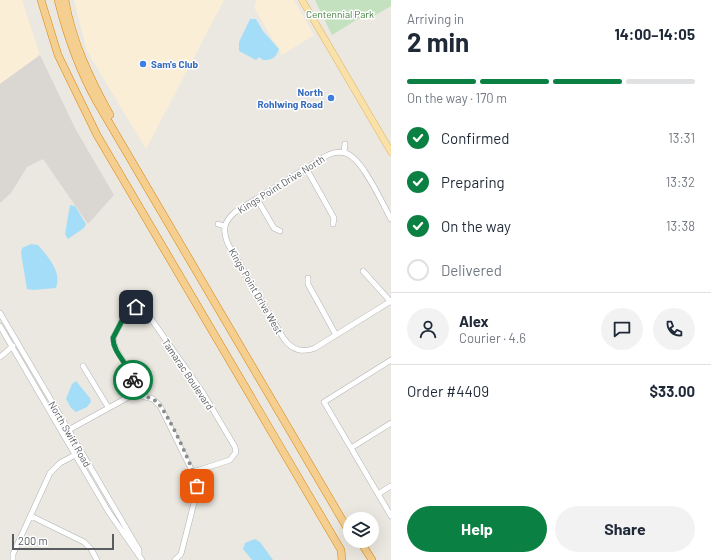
<!DOCTYPE html>
<meta charset="utf-8">
<style>
:root{--surface:#fff;--page:#f2f2f3;--text:#1f2937;--muted:#747a83;--line:#e0e1e3;--accent:#0b8043}
body{margin:0;font-family:Barlow,sans-serif;background:var(--page);color:var(--text);height:100vh;display:flex;flex-direction:column;font-size:15px;white-space:nowrap}
*{box-sizing:border-box;margin:0}
p{font-size:13px;color:var(--muted)}
.icon{flex:none;width:22px;height:22px;fill:none;stroke:currentColor;stroke-width:2;stroke-linecap:round;stroke-linejoin:round}
.map{position:relative;flex:1;overflow:hidden}
.panel{display:flex;flex-direction:column;background:var(--surface);width:320px}
.panel>*{flex:none}
.fabs{position:absolute;left:343px;top:512px;display:grid;gap:8px}
.fabs a{display:grid;place-items:center;width:36px;height:36px;border-radius:50%;background:var(--surface);box-shadow:0 4px 16px #0002;font-size:20px}
.scale{position:absolute;left:12px;bottom:10px;width:102px;box-sizing:border-box;padding-left:4px;border:2px solid #595d60;border-top:0;font-size:11px;line-height:14px;white-space:nowrap;color:#595d60;-webkit-text-stroke:3px #fff;paint-order:stroke}
.pin{position:absolute;display:grid;place-items:center;width:34px;height:34px;color:#fff;margin:-17px;border-radius:8px;box-shadow:0 2px 6px #0006}
.courier{position:absolute;display:grid;place-items:center;width:40px;height:40px;margin:-20px;border:3px solid #0b8043;border-radius:50%;background:#fff;color:#222;box-shadow:0 1px 5px #0007}
.overview em{font-style:normal;font-weight:700}
.overview div{display:flex;flex-direction:column-reverse}
.overview{display:flex;align-items:center;justify-content:space-between;height:68px;padding:0 16px}
h1{font-size:26px;font-weight:700;line-height:30px}
.bar{display:grid;grid-template-columns:repeat(4,1fr);gap:6px 4px;align-content:center;height:48px;padding:0 16px}
.bar i{height:5px;border-radius:3px;background:var(--line)}
.bar .selected{background:var(--accent)}
.bar p{grid-column:span 4}
.line{display:flex;align-items:center;gap:10px;padding:0 16px;border-top:1px solid var(--line)}
.line div{flex:1}
.round{display:grid;place-items:center;flex:none;width:42px;height:42px;border-radius:21px;background:var(--page)}
ol{padding:0 16px;list-style:none}
li{display:flex;align-items:center;gap:12px;height:44px}
li p{margin-inline-start:auto}
li .icon{padding:4px;border-radius:50%;background:var(--accent);color:#fff;stroke-width:4}
li:last-child{color:var(--muted)}
li i{width:22px;height:22px;border:2px solid var(--line);border-radius:50%}
.cta{display:flex;gap:8px;margin-top:auto;padding:8px 16px}
.cta a{flex:1;height:46px;border-radius:24px;background:var(--accent);color:#fff;font-size:16px;font-weight:700;line-height:46px;text-align:center}
.cta a+a{background:var(--page);color:var(--text)}
main{display:flex;flex:1;min-height:0}
.map>svg:first-child{display:block}
</style>
<main>
<div class="map">
<svg width="391" height="560" viewBox="0 0 391 560">
<rect width="100%" height="100%" fill="#ebe8e1"/>
<!-- commercial -->
<path fill="#faeed7" d="M 0,0 L 22,0 L 40,55 L 0,84 Z
M 74,0 L 224,0 L 146,149 L 87,51 Z
M 257,0 L 294,0 L 314,35 L 282,55 L 254,7 Z"/>
<!-- industrial -->
<path fill="#dad7d3" d="M 40,55 L 76,130 L 114,195 L 88,224 L 43,159 L 27,167 L 11,193 L 0,203 L 0,84 Z"/>
<!-- green -->
<path fill="#c3e1bf" d="M 315,0 L 391,0 L 391,6 L 372,17 L 358,19 L 332,35 Z"/>
<!-- water -->
<path fill="#a4ddf7" d="M 250,19 L 256,19 L 263,31 L 279,49 C 276,58 272,60 263,60 L 259,57 L 256,60 L 239,51 L 239,42 Z
M 70,205 L 75,206 L 86,224 L 84,228 L 68,239 L 65,234 Z
M 31,244 L 38,245 C 48,257 62,271 56,288 L 33,290 L 27,289 L 21,253 L 22,248 Z
M 76,381 L 90,398 L 91,402 L 87,407 L 76,412 L 71,408 L 66,399 L 72,384 Z
M 255,539 L 260,542 L 273,560 L 252,560 L 243,549 L 245,543 Z"/>
<g fill="none" stroke-linecap="round" stroke-linejoin="round">
<!-- minor casing -->
<g stroke="#aeb2b5" stroke-width="6">
<path id="minor" d="M 344,152 L 345,144
M 306,168 L 334,218 L 333,224
M 257,199 L 274,228 L 280,231
M 391,219 C 382,203 362,157 345,153 C 339,151 331,153 326,156 L 235,212 C 224,222 222,229 228,244 L 284,339 C 292,350 303,353 315,348 L 391,301
M 218,224 L 224,226
M 363,271 L 391,302
M 308,278 L 308,284 L 336,335
M 0,313 L 139,550 L 139,555
M 0,326 L 108,511 L 142,560
M 0,357 L 13,346
M 391,360 L 324,402 L 391,516
M 83,366 L 108,407
M 134,394 L 132,376 L 115,347 L 113,338 L 127,311 L 136,307 L 143,309 L 147,313 L 203,393 L 235,447 L 236,452 L 230,460 L 193,472
M 63,433 L 134,394 L 153,399 L 160,406 L 197,481 L 196,495 L 181,554 L 175,560
M 351,448 L 391,423
M 378,494 L 391,486
M 31,516 L 84,542 L 91,549 L 97,560
M 13,560 L 13,554 L 50,473 L 60,463 L 75,455"/>
</g>
<!-- major casing -->
<g stroke="#e5b160" stroke-width="7">
<path id="major" d="M 302,0 L 391,152"/>
</g>
<!-- highway casing -->
<g stroke="#da8512" stroke-width="8">
<path id="highway" d="M 41,0 L 58,55 L 97,135 L 341,550 L 342,560
M 58,0 C 67,36 79,70 97,102 L 350,533
M 65,0 C 72,41 90,79 110,115
M 360,541 L 372,560"/>
</g>
<!-- minor -->
<use href="#minor" stroke="#fff" stroke-width="5"/>
<!-- major -->
<use href="#major" stroke="#f8e2a9" stroke-width="6"/>
<!-- highway -->
<use href="#highway" stroke="#f4cf8f" stroke-width="7"/>
</g>
<g fill="none" stroke-linecap="round" stroke-linejoin="round">
<!-- done -->
<path stroke="#8c8e8d" stroke-width="4" stroke-dasharray="0 7.2" d="M 133,380 L 134,394 C 142,396 151,397 157,402 C 167,411 196,473 197,486"/>
<!-- route -->
<path stroke="#0b8043" stroke-width="5" d="M 133,380 C 130,365 113,354 113,338 L 127,311 L 136,307"/>
</g>
<!-- markers -->
<g fill="#3f7fe0" stroke="#fff" stroke-width="1.5">
<circle cx="143" cy="64" r="4"/>
<circle cx="331" cy="98" r="4"/>
</g>
<g text-anchor="middle" dominant-baseline="central" stroke-width="3" stroke-linejoin="round" paint-order="stroke">
<!-- park labels -->
<g font-size="10" fill="#3f7e3a" stroke="#fff">
<text x="340" y="14">Centennial Park</text>
</g>
<!-- shop labels -->
<g font-size="10" font-weight="bold" fill="#366cbe" stroke="#fff" text-anchor="start">
<text x="151" y="64">Sam's Club</text>
<text x="323" y="92" text-anchor="end">North<tspan x="323" dy="12">Rohlwing Road</tspan></text>
</g>
<!-- street labels -->
<g font-size="10" fill="#595d60" stroke="#fff">
<text transform="translate(281 184) rotate(-32)">Kings Point Drive North</text>
<text transform="translate(256 291) rotate(60)">Kings Point Drive West</text>
<text transform="translate(188 374) rotate(56)">Tamarac Boulevard</text>
<text transform="translate(70 434) rotate(60)">North Swift Road</text>
</g>
</g>
</svg>
<div class="fabs">
<a><svg class="icon" aria-label="layers" viewBox="0 0 24 24"><path d="M12 4l9 5-9 5-9-5zM3 14l9 5 9-5"/></svg></a>
</div>
<div class="scale">200 m</div>
<div class="pin" style="left:197px;top:486px;background:#ea580c"><svg class="icon" aria-label="bag" viewBox="0 0 24 24"><path d="M5 8h14l-1 12H6zM9 8a3 3 0 0 1 6 0"/></svg></div>
<div class="pin" style="left:136px;top:307px;background:#1f2937"><svg class="icon" aria-label="home" viewBox="0 0 24 24"><path d="M3 11l9-7 9 7M6 9v11h12V9"/></svg></div>
<div class="courier" style="left:133px;top:380px"><svg class="icon" aria-label="bike" viewBox="0 0 24 24"><circle cx="6" cy="16" r="4"/><circle cx="18" cy="16" r="4"/><path d="M6 16l4-8h5l3 8M10 8l3 8H6M13 5h3"/></svg></div>
</div>
<section class="panel">
<div class="overview"><div><h1>2 min</h1><p>Arriving in</p></div><em>14:00–14:05</em></div>
<div class="bar"><i class="selected"></i><i class="selected"></i><i class="selected"></i><i></i><p>On the way · 170 m</p></div>
<ol>
<li><svg class="icon" aria-label="check" viewBox="0 0 24 24"><path d="M5 12l5 5 9-10"/></svg>Confirmed<p>13:31</p></li>
<li><svg class="icon" aria-label="check" viewBox="0 0 24 24"><path d="M5 12l5 5 9-10"/></svg>Preparing<p>13:32</p></li>
<li><svg class="icon" aria-label="check" viewBox="0 0 24 24"><path d="M5 12l5 5 9-10"/></svg>On the way<p>13:38</p></li>
<li><i></i>Delivered</li>
</ol>
<div class="line" style="height:72px"><a class="round"><svg class="icon" aria-label="person" viewBox="0 0 24 24"><circle cx="12" cy="8" r="4"/><path d="M4 21q1-7 8-7t8 7"/></svg></a><div><b>Alex</b><p>Courier · 4.6</p></div><a class="round"><svg class="icon" aria-label="chat" viewBox="0 0 24 24"><path d="M4 5h16v11H9l-5 4z"/></svg></a><a class="round"><svg class="icon" aria-label="phone" viewBox="0 0 24 24"><path d="M5 4h4l2 5-3 2q2 4 5 5l2-3 5 2v4C11 20 4 13 5 4z"/></svg></a></div>
<div class="line" style="height:52px"><div>Order #4409</div><b>$33.00</b></div>
<div class="cta"><a>Help</a><a>Share</a></div>
</section>
</main>
